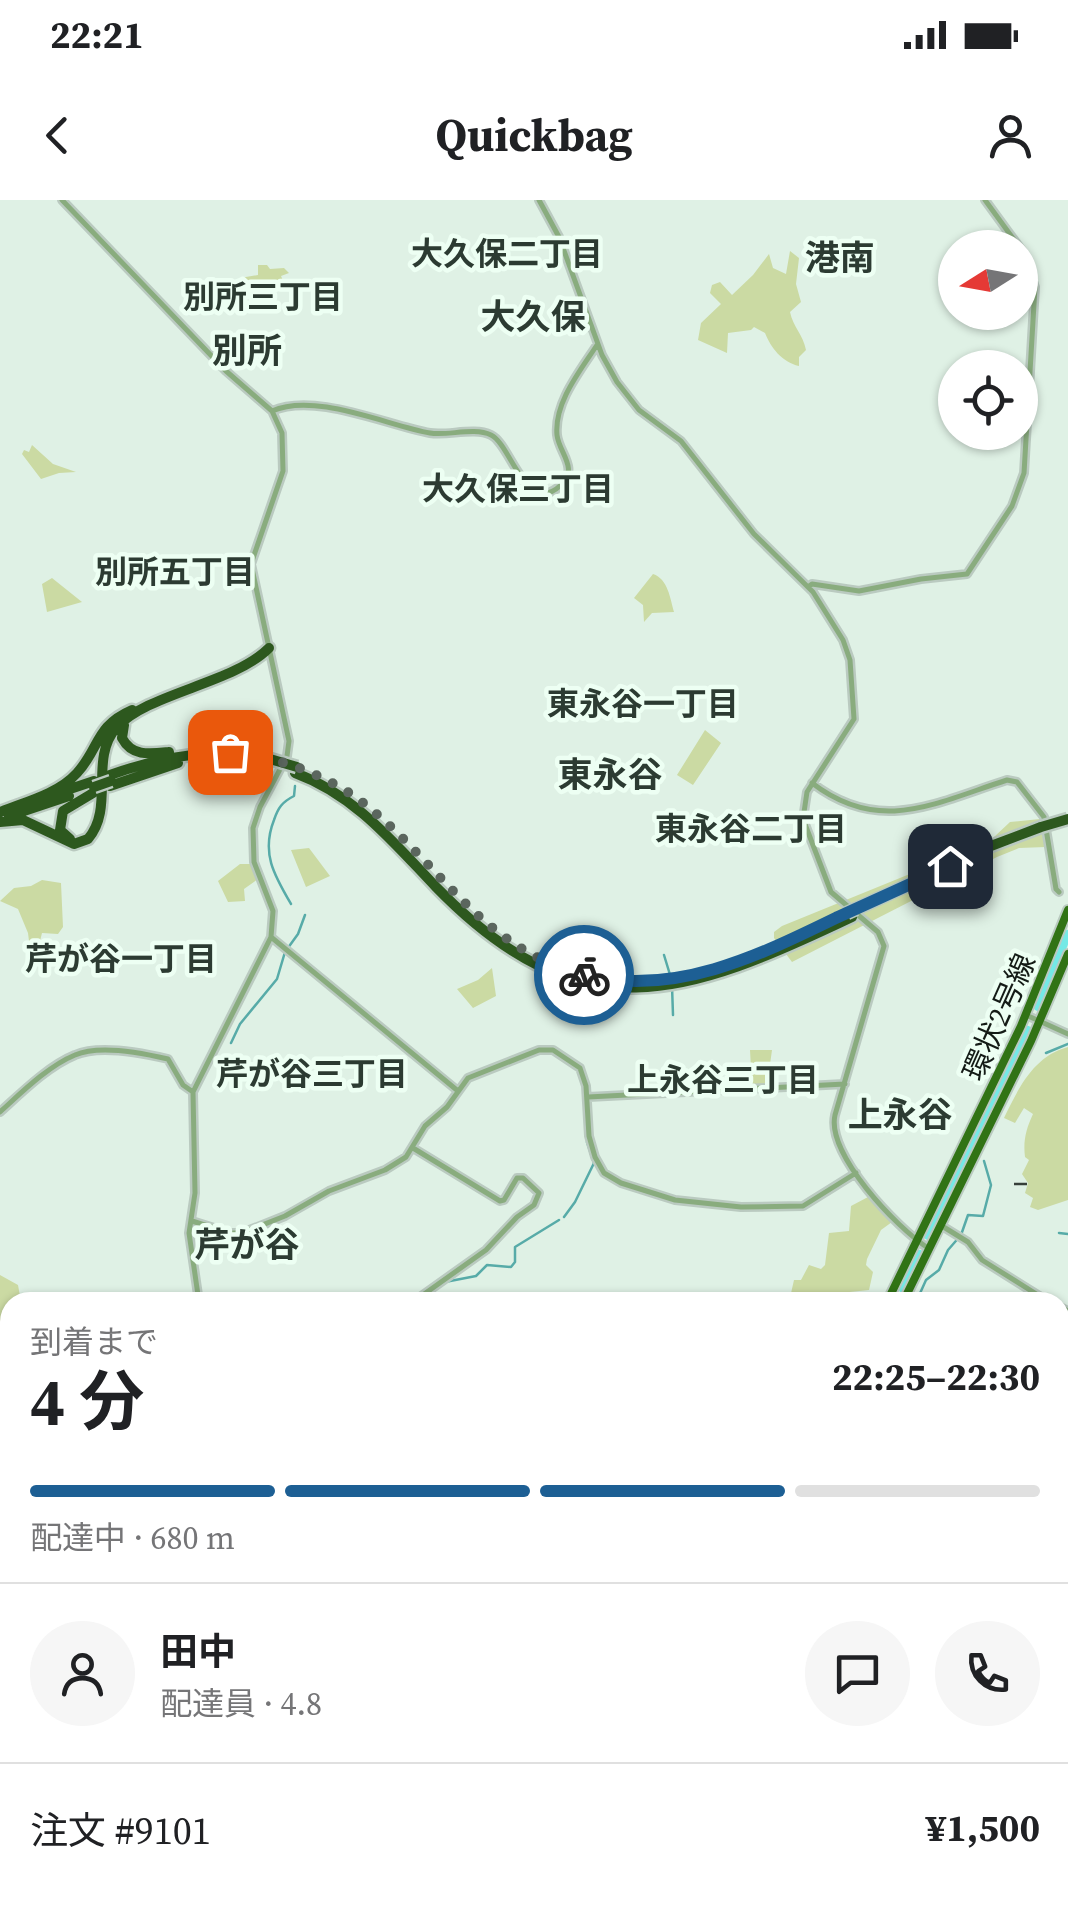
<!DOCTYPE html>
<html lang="ja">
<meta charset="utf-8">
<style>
:root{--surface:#fff;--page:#f6f6f6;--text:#202124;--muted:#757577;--line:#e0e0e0;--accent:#1d5f94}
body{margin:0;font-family:"Source Serif 4","Noto Sans JP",serif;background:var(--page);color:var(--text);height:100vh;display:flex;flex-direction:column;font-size:38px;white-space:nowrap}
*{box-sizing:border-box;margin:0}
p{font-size:32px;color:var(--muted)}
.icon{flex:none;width:55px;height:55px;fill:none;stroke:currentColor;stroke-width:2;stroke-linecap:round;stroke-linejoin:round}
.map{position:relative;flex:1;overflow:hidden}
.sheet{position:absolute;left:0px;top:1092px;width:1070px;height:622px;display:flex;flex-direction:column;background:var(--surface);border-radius:30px 30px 0 0;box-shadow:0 2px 8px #0004}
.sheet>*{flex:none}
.needle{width:65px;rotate:259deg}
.controls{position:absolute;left:938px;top:30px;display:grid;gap:20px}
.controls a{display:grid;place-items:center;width:100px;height:100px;border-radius:50%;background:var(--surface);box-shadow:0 2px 8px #0004;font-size:50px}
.pin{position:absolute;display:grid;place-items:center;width:85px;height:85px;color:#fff;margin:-42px;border-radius:20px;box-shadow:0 5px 15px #0006}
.courier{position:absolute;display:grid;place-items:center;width:100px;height:100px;margin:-50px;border:8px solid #1d5f94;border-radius:50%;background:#fff;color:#222;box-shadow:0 2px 12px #0007}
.head em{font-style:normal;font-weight:700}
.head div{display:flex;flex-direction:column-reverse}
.head{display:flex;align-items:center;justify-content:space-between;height:170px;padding:0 30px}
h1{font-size:65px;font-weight:700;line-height:75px}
.bar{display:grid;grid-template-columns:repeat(4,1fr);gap:15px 10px;align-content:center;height:120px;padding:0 30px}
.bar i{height:12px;border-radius:8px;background:var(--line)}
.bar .active{background:var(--accent)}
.bar p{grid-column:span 4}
.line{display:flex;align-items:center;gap:25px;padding:0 30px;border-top:2px solid var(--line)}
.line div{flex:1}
.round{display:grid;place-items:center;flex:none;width:105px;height:105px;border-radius:52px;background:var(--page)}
.status{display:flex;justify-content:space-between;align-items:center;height:70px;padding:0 50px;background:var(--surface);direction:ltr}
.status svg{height:28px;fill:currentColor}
header{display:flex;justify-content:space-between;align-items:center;height:130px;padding:0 30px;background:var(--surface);font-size:45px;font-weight:700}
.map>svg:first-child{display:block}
</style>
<div class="status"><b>22:21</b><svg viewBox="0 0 49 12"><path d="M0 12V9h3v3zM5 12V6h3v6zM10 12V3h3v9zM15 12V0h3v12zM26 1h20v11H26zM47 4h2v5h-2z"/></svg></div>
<header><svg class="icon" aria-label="back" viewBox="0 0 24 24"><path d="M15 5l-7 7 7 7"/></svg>Quickbag<svg class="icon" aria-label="person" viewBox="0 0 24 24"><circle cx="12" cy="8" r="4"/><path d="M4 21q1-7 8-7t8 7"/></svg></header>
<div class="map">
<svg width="1068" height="1714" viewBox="0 0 1068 1714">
<rect width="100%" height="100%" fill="#dff1e5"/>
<!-- green -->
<path fill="#cbdaa3" d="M 790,51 L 799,58 L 796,84 L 801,102 L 790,112 C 793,127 803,134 806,150 L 799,157 L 799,166 C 782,162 771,148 765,133 L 754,127 L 751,130 L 728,133 L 727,153 L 698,140 L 701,123 L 721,104 L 710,93 L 712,85 L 720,82 L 732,95 L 753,75 L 769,54 L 773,68 L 786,74 Z
M 258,65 L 267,65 L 270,69 L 284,68 L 289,73 L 281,76 L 284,83 L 264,96 L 261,106 L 251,95 L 245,98 L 240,78 L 258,75 Z
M 32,245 L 53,264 L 76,272 L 59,273 L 41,279 L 22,254 L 24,250 L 29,252 Z
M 653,374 C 668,379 670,398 674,412 L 652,413 L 644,422 L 643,405 L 634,398 Z
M 52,378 L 82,402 L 47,412 L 42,384 Z
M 705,530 L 721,543 L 693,585 L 677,575 Z
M 1040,619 L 1046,647 L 1019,648 L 997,657 L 792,762 L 774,738 L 774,732 L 782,726 L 927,667 L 938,656 L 954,654 L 993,638 L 1010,622 Z
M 309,648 L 330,676 L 306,687 L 291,650 Z
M 240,664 L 251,664 L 258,679 L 244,689 L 245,701 L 228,702 L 218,681 Z
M 42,680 L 61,683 L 63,727 L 58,734 L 42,733 L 38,749 L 30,749 L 28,733 L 18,709 L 0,701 L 14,688 L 31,686 Z
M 492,768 L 496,796 L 473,808 L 457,789 L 478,780 Z
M 1068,847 L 1068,1000 L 1038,1010 L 1030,1007 L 1033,998 L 1025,993 L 1028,983 L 1022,974 L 1029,960 L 1025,957 C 1023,941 1026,929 1033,914 L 1024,908 L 1015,923 L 1004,918 C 1019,887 1034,856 1068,847 Z
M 750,850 L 772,850 L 767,886 L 752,887 Z
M 868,997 L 892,1022 L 881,1030 L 867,1059 L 866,1065 L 873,1072 L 869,1090 L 840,1093 L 825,1102 L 789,1102 L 794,1080 L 801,1080 L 809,1065 L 821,1069 L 825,1065 L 829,1033 L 849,1031 L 851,1006 Z
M 0,1075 L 18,1085 L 21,1102 L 10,1102 L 10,1144 L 0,1155 Z
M 184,1705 L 251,1705 L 251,1706 L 250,1714 L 178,1714 Z
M 405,1705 L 474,1705 L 479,1711 L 469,1714 L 405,1714 Z"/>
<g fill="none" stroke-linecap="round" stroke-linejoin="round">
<!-- stream -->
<path stroke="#57aba8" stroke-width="2.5" d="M 291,704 C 274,675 261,653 274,620 C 278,608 282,602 294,596 L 295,586
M 664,755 L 671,778
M 672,786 L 673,815
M 231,843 L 240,824 L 277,779 L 285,752 L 298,734 L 305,715
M 1046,853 L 1068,844
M 564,1017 L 575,1002 L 594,963 L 587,942
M 1059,1033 L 1068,1034
M 445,1082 L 476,1076 L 487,1065 L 511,1067 L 515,1062 L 515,1047 L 559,1020
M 917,1100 L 926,1080 L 939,1070 L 948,1050 L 961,1035 L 968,1015 L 983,1016 L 991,985 L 984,961
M 1,1203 L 5,1205 L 2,1211
M 0,1214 L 1,1213
M 0,1467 L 4,1474 L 1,1495 L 10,1510
M 1060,1484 L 1068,1481"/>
<!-- river -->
<path stroke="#74e9e6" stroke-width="8" d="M 1038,807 L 1068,734
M 928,1036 L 1028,830
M 903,1089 L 920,1054
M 145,1714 L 148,1705"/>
<!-- motorway-tunnel -->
<path stroke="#c1d1c6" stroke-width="10" stroke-dasharray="10 5" stroke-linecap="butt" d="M 949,666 L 983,649"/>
<!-- tertiary casing -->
<g stroke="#bacac0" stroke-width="10">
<path id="tertiary" d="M 62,0 L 226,171 L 272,211 L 282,233 L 283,271 L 251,364 L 289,541 L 287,556 L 260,607 L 253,628 L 254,662 L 273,711 L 271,737 L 193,892 L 195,993 L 189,1033 L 199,1102
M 539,0 L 559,37 L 602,155 L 617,182 L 639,210 L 681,241 L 754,334 L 813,392 L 843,440 L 850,460 L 854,519 L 807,592 L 803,619 L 831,692 L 878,732 L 884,746 L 835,915 C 826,954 897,1028 928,1048
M 272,211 C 315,192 386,225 430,233 C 448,236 474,227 491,235 C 511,244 526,318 561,285 C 579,268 559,253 557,235 C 554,203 580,171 597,145
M 808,387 L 812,384 L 859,391 L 921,379 L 967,374 L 1012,306 L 1024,273 L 1035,87 L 1023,52 L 985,0
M 812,583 C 880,635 935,603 1007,580 L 1017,582 L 1044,617 L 1056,689 L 1059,692
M 271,737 L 458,891
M 1026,815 L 1068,834
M 588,897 L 845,884
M 0,912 C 21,893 48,866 75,855 C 100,844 143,853 168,859 L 183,885 L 193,892
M 413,948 L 500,1001 L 504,1000 L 517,978 L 523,978 L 539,993 L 534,1005 L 517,1017 L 486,1050 L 413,1102
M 192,1021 L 230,1033 L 242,1033 L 285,1016 L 329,991 L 385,970 L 406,957 L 425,926 L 447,907 L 468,878 L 539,850 L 553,850 L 580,868 L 586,886 L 589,936 L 595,957 L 604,973 L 621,983 L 675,1000 L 741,1007 L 803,1006 L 856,973
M 942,1026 L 968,1042 L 982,1060 L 1049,1102
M 1060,1107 L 1068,1111
M 1060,1184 L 1068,1183
M 1060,1238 L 1068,1244
M 1060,1512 L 1068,1509
M 364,1705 L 365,1714"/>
</g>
<!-- primary casing -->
<g stroke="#bacac0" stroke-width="12">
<path id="primary" d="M 887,1102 L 1021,826 L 1068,710
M 903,1102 L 1031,841 L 1068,754
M 0,1669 L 10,1669
M 0,1678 L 10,1677
M 478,1705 L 483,1714"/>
</g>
<!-- trunk casing -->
<g stroke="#bacac0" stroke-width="14">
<path id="trunk" d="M 0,1521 L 10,1530
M 62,1714 L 63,1705"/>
</g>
<!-- motorway casing -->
<g stroke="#bacac0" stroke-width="15">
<path id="motorway" d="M 124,525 L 122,538 C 132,557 150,554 169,552
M 295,573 C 355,595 393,642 436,687 C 581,836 686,796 852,717
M 110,575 C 163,556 215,547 270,559
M 110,586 L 178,563
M 58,593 L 94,581
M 0,612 C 25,602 58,594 77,573 C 100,548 95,526 132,510
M 9,616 L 69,596
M 0,622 L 23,620 L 74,644 L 88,639 C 115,608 89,559 116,528 C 147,493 233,484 269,448
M 70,639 L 60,630 L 63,611 L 93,593
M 983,649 L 1041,627
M 856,709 L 949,666"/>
</g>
<!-- tertiary -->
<use href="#tertiary" stroke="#89ac7e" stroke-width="5"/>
<!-- primary -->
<use href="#primary" stroke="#317315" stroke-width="8"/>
<!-- trunk -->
<use href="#trunk" stroke="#2f661a" stroke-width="9"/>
<!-- motorway -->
<use href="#motorway" stroke="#2d581e" stroke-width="10"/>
<!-- rail -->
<path stroke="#363f39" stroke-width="2.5" stroke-dasharray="18 18" stroke-linecap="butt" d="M 1014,984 L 1027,984"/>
<!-- motorway-bridge casing -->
<g stroke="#bacac0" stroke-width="15" stroke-linecap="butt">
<path id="motorway-bridge" d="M 270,559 L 297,567
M 94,587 L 111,581
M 1041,627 L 1068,619
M 847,713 L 856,709"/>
</g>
<!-- motorway-bridge -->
<use href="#motorway-bridge" stroke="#2d581e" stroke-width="10"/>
</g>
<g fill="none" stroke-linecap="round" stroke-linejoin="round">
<!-- done -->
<path stroke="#5b665e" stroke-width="10" stroke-dasharray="0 18" d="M 230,552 C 276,557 320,572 358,599 C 439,660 477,747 584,775"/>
<!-- route -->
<path stroke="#1d5f94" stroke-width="12" d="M 584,775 C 675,797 758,756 838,717 C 875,700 913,683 950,666"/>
</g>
<g text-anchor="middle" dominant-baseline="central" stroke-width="9" stroke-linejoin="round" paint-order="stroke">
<!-- street labels -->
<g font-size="30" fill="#141b16" stroke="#edfff3">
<text transform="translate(999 817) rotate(-66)">環状2号線</text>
</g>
<!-- neighbourhood labels -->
<g font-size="32" font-weight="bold" fill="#2c3b32" stroke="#edfff3">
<text x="507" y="54">大久保二丁目</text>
<text x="263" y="97">別所三丁目</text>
<text x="518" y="289">大久保三丁目</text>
<text x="175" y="372">別所五丁目</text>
<text x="643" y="504">東永谷一丁目</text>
<text x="751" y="629">東永谷二丁目</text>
<text x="121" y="759">芹が谷一丁目</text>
<text x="312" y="874">芹が谷三丁目</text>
<text x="723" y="880">上永谷三丁目</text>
</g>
<!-- quarter labels -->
<g font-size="35" font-weight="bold" fill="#2c3b32" stroke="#edfff3">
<text x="840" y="58">港南</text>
<text x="533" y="117">大久保</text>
<text x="247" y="151">別所</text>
<text x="610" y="575">東永谷</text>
<text x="900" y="915">上永谷</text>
<text x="247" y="1045">芹が谷</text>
</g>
</g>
</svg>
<div class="controls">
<a><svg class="needle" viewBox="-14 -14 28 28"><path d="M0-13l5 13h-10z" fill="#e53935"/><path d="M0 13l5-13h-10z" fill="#757577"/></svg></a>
<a><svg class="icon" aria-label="locate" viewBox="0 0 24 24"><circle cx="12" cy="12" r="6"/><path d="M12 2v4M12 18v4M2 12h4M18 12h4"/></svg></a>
</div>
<div class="pin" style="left:230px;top:552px;background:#ea580c"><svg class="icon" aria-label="bag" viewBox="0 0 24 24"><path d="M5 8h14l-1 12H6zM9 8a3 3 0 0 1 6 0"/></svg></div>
<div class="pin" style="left:950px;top:666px;background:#1f2937"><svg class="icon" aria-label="home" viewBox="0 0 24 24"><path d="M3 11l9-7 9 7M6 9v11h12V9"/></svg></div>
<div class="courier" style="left:584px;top:775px"><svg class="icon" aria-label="bike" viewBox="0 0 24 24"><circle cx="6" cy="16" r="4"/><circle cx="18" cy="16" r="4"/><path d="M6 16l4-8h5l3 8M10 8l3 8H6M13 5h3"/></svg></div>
<section class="sheet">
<div class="head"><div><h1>4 分</h1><p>到着まで</p></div><em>22:25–22:30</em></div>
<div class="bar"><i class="active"></i><i class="active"></i><i class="active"></i><i></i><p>配達中 · 680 m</p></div>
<div class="line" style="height:180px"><a class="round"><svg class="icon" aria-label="person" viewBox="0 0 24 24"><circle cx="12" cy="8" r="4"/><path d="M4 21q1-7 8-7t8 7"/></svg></a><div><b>田中</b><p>配達員 · 4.8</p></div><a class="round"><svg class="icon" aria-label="chat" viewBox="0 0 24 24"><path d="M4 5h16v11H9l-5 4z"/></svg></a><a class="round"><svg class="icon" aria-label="phone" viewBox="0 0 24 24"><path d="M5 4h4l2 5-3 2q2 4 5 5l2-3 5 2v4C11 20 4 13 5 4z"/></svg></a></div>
<div class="line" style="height:130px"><div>注文 #9101</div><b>¥1,500</b></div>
</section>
</div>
